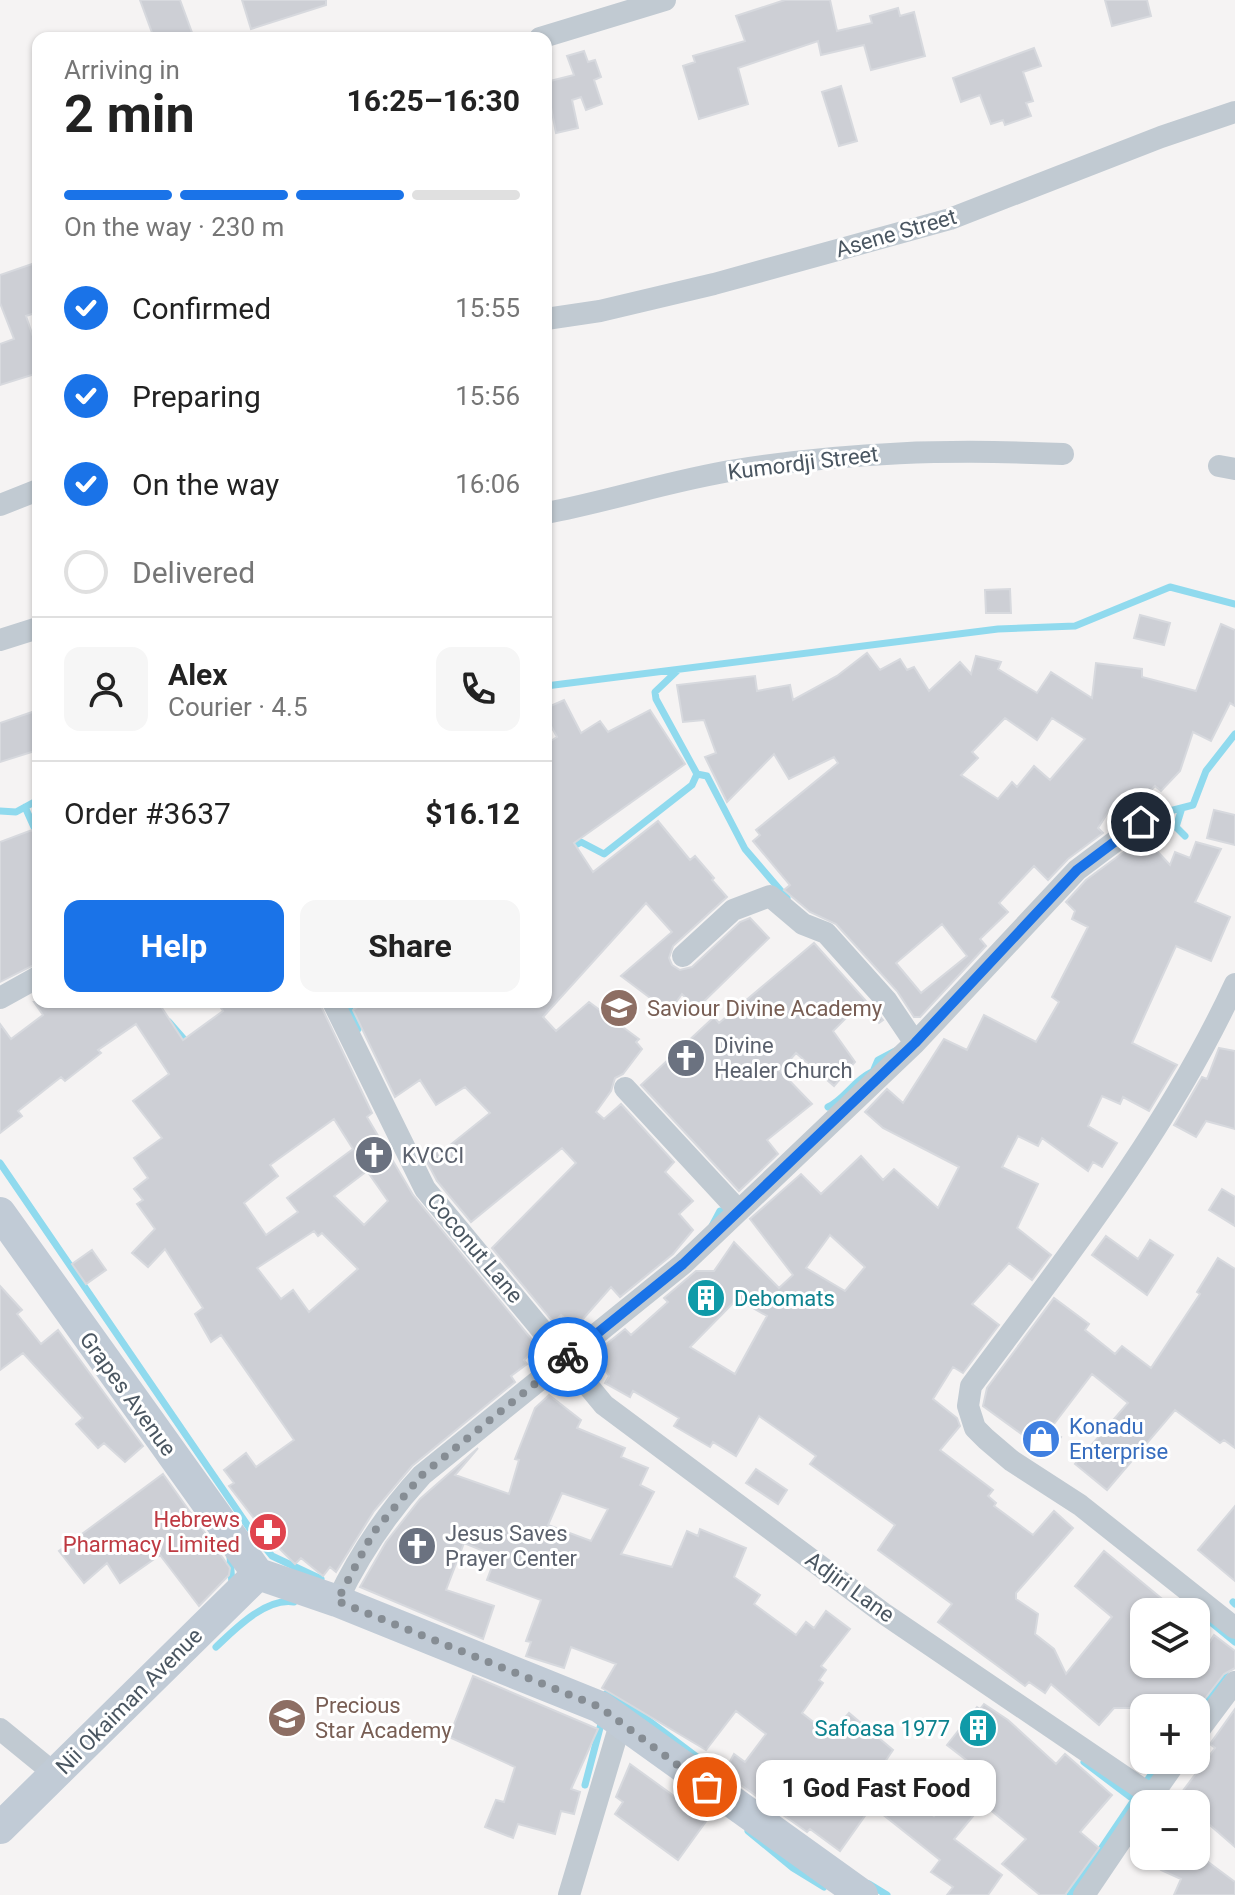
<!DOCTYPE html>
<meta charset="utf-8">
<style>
:root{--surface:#fff;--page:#f6f6f6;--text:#222;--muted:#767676;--line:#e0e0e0;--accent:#1a73e8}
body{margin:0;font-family:Roboto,sans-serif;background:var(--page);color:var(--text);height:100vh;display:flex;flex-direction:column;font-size:30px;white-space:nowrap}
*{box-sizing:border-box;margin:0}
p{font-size:26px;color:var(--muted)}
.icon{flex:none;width:44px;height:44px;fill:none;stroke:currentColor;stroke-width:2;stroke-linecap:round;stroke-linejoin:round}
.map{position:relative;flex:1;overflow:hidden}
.drawer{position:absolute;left:32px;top:32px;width:520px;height:976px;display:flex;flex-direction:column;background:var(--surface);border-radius:16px;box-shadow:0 2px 6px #0004}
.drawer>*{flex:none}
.controls{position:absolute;left:1130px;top:1598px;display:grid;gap:16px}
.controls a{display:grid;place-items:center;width:80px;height:80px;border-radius:16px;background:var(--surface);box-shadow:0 2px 6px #0004;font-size:40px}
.pin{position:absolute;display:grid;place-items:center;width:68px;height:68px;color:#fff;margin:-34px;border:4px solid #fff;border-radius:50%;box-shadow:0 2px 8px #0007}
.courier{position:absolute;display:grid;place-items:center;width:80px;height:80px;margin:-40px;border:6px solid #1a73e8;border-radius:50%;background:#fff;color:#222;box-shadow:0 2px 10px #0007}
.bubble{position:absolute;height:56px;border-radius:16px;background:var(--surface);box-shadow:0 2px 6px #0004;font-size:26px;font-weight:700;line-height:56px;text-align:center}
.headline em{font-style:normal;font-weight:700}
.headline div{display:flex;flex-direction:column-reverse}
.headline{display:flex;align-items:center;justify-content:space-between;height:136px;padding:0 32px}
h1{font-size:52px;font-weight:700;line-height:60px}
.bar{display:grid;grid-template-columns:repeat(4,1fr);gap:12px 8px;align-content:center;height:96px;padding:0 32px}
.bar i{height:10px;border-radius:6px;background:var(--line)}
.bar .current{background:var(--accent)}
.bar p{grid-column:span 4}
.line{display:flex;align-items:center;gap:20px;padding:0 32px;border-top:2px solid var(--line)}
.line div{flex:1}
.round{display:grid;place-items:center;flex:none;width:84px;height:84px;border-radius:16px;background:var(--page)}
ol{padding:0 32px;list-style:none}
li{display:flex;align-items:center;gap:24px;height:88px}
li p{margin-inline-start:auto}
li .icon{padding:8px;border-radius:50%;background:var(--accent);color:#fff;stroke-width:4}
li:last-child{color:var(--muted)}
li i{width:44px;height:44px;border:4px solid var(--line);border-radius:50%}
.button{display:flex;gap:16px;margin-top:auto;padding:16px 32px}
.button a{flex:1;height:92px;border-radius:16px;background:var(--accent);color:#fff;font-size:32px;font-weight:700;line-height:92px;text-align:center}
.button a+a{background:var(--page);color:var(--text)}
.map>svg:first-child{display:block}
</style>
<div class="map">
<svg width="1235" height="1895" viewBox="0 0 1235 1895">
<rect width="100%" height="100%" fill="#f5f3f3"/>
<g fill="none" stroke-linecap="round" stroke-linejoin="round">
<!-- stream -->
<path stroke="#90daee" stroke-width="7" d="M 546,686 L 998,629 L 1075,626 L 1170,587 L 1235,604
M 697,774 L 707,776 L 745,849 L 787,898
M 25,807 L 38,836
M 0,811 L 16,812 L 38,800
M 1181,811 L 1176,827 L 1185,836
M 1146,821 L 1154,815 L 1193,805 L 1206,771 L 1235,734
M 567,849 L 581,842 L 604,854 L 692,785 L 697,774 L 656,699 L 655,692 L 677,671
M 347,1002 L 358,1029
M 169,1022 L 183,1038
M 872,1074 L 878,1060 L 895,1051
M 828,1107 C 845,1099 853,1081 872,1072
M 0,1163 L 250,1529 L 272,1556 L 321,1579
M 712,1226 L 720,1211 L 731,1210
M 230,1557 L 232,1584
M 1233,1602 L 1235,1604
M 1207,1619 L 1235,1642
M 216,1647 C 234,1630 266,1597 294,1602
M 606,1694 L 632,1708 L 701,1760
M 1196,1712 L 1235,1658
M 1084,1762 L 1133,1799
M 585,1785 L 601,1724
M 748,1831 L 793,1868 L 824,1887
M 869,1884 L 887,1895
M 1070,1895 L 1161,1760"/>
</g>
<!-- building -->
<path fill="#cdcfd5" stroke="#d7d9de" stroke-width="2" fill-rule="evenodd" d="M 140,0 L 180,0 L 194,38 L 154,38 Z
M 242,0 L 326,0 L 326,5 L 251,29 Z
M 785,0 L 830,0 L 837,31 L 872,23 L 870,16 L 898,8 L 900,16 L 914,12 L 925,56 L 871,70 L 864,45 L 821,55 L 818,41 L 738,68 L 748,104 L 699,119 L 683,66 L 695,62 L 693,56 L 745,41 L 736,16 Z
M 1105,0 L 1147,0 L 1151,16 L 1112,26 Z
M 1034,48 L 1041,66 L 1023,72 L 1033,101 L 1026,103 L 1031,116 L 1005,125 L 1003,120 L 991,124 L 980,95 L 961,102 L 953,78 Z
M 584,51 L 588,62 L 595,60 L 601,77 L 594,80 L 602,104 L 586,110 L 581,97 L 572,100 L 578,128 L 556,133 L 546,82 L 574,75 L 567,56 Z
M 841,86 L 857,141 L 839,146 L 822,92 Z
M 38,262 L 38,312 L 26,316 L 38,351 L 38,373 L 0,385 L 0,344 L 14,339 L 0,303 L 0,275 Z
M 1010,589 L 1011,613 L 986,613 L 985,590 Z
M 1140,615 L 1170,623 L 1164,645 L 1134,638 Z
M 1221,624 L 1235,630 L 1235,706 L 1230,703 L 1211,741 L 1193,732 L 1180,771 L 1161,791 L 1155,786 L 1131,812 L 1116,800 L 1098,828 L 1103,833 L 1068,859 L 1048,880 L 1034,866 L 999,903 L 1008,912 L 980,939 L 986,946 L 920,1017 L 914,1017 L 897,991 L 836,924 L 810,912 L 784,890 L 790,885 L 753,841 L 760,835 L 756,830 L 838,763 L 834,757 L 789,779 L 774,754 L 727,802 L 705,757 L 716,753 L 704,720 L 683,722 L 677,685 L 755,676 L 757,691 L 790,685 L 793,700 L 837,676 L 867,653 L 880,670 L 900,659 L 907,670 L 914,667 L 929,691 L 960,662 L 971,674 L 976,656 L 1001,662 L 998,669 L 1037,693 L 1051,672 L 1092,698 L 1096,663 L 1142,669 L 1142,677 L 1196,691 ZM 1005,718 L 1037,740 L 1052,718 L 1085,739 L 1050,780 L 1034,766 L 1017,787 L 1012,782 L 998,799 L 961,775 L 978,758 L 972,752 ZM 942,924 L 967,956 L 921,993 L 896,963 Z
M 564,700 L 581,733 L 600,721 L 608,732 L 650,710 L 685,764 L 574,843 L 593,872 L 658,821 L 690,860 L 695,856 L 714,878 L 712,880 L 727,897 L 673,946 L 669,958 L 672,965 L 680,970 L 692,967 L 740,922 L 750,918 L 769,938 L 696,1009 L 682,994 L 669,1012 L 621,976 L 672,932 L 646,903 L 543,1017 L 556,1031 L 589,1002 L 639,1039 L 636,1042 L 642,1049 L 623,1074 L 615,1078 L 611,1091 L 596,1112 L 604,1119 L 621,1104 L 674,1162 L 665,1172 L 693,1201 L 679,1214 L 693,1230 L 673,1254 L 620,1297 L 611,1287 L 575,1328 L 561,1315 L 554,1323 L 492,1248 L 576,1163 L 562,1148 L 471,1222 L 437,1181 L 425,1158 L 437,1150 L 439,1154 L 490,1113 L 465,1087 L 436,1105 L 420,1080 L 395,1097 L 353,1010 L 365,1002 L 546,1002 L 546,744 L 557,737 L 546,717 L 546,708 Z
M 38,710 L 38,750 L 0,762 L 0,723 Z
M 1214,810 L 1235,815 L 1235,845 L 1207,838 Z
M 32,830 L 38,846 L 38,963 L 0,982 L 0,842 Z
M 1144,837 L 1170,865 L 1175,852 L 1190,858 L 1196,842 L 1221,849 L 1195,902 L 1230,917 L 1211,961 L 1176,946 L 1132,1043 L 1177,1065 L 1149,1111 L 1123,1097 L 1120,1104 L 1102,1096 L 1088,1126 L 1117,1143 L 1102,1167 L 1093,1162 L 1088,1171 L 1042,1138 L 1038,1146 L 1018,1136 L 1002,1167 L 1038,1184 L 1017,1228 L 1051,1255 L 1032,1280 L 1009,1263 L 972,1304 L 999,1325 L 963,1373 L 953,1367 L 933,1399 L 957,1418 L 960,1426 L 940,1450 L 993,1490 L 988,1496 L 996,1503 L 994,1506 L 1033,1535 L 1054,1511 L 1073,1528 L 1016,1593 L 1016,1599 L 1038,1614 L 1035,1634 L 1054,1649 L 1066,1674 L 1112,1617 L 1075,1586 L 1104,1551 L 1178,1612 L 1144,1612 L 1144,1664 L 1196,1664 L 1214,1635 L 1235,1651 L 1235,1668 L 1224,1674 L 1198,1708 L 1114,1708 L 1099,1725 L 1051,1684 L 1045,1693 L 1029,1682 L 1025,1686 L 938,1622 L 952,1604 L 878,1550 L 895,1525 L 810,1464 L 816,1456 L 759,1416 L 736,1456 L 713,1442 L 710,1447 L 674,1426 L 679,1418 L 633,1391 L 630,1397 L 605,1383 L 609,1376 L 594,1354 L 625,1329 L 631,1335 L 668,1302 L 664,1298 L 696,1271 L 714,1271 L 734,1242 L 779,1288 L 793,1275 L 750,1219 L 801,1174 L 821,1194 L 861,1156 L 883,1180 L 894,1169 L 938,1208 L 959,1167 L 883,1128 L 865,1112 L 887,1089 L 903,1103 L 944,1039 L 967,1050 L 984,1015 L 1036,1042 L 1059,1002 L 1052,997 L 1088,927 L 1072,919 L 1075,911 L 1066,902 L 1086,880 ZM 830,1235 L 865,1267 L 845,1291 L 806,1268 ZM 737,1299 L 767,1316 L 735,1374 L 690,1347 Z
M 814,943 L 883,1020 L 879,1023 L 861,1003 L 833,1031 L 855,1062 L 834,1086 L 796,1053 L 780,1071 L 812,1104 L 767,1140 L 778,1154 L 739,1191 L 641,1085 L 714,1017 L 719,1023 Z
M 34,1002 L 158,1002 L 183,1040 L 223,1011 L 217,1002 L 319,1002 L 372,1113 L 367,1117 L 413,1195 L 538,1347 L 524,1360 L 527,1364 L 511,1376 L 515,1382 L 412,1466 L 374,1511 L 336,1572 L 330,1567 L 323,1576 L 301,1558 L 295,1564 L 270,1539 L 229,1486 L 234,1483 L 224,1470 L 246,1453 L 256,1467 L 294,1440 L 221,1335 L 211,1342 L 195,1314 L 203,1308 L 165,1249 L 148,1267 L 132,1253 L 155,1229 L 137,1204 L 143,1200 L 134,1189 L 148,1178 L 134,1158 L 162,1138 L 133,1101 L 169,1074 L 136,1024 L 98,1050 L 101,1053 L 65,1081 L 61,1077 L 18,1111 L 22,1116 L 0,1133 L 0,1024 L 11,1039 L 43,1015 ZM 334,1119 L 353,1149 L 287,1198 L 298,1212 L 266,1235 L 244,1203 L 278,1176 L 270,1165 ZM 367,1171 L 388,1201 L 364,1225 L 334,1196 ZM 314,1231 L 318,1236 L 322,1233 L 358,1269 L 309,1312 L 293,1290 L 281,1299 L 257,1268 Z
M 1219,1048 L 1235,1051 L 1235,1129 L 1206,1121 L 1196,1137 L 1174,1125 L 1202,1077 L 1207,1079 Z
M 1222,1189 L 1235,1197 L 1235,1226 L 1209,1210 Z
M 1106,1236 L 1138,1259 L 1150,1240 L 1173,1255 L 1147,1295 L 1092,1255 Z
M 92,1250 L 106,1270 L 86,1284 L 72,1264 Z
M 1218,1258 L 1235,1269 L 1235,1448 L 1224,1440 L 1220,1443 L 1175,1410 L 1107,1490 L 1075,1464 L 1128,1403 L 1092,1374 L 1054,1424 L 1052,1431 L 1061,1437 L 1049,1454 L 983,1406 L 987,1388 L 1054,1298 L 1089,1324 L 1085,1330 L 1115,1354 L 1122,1346 L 1151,1368 L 1200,1294 L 1197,1292 Z
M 0,1286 L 22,1310 L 17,1314 L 41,1344 L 58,1330 L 143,1446 L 125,1462 L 104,1443 L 98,1448 L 76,1424 L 83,1418 L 23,1353 L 0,1370 Z
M 549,1395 L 581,1420 L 577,1428 L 625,1448 L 621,1457 L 648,1468 L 640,1485 L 654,1492 L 621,1554 L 672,1567 L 687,1531 L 698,1536 L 700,1529 L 746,1548 L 734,1577 L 760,1595 L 754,1604 L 796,1635 L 806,1622 L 814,1628 L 826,1611 L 850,1629 L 821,1666 L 826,1670 L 819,1680 L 823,1683 L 802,1713 L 830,1735 L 849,1713 L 893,1750 L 878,1772 L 934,1816 L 974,1766 L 947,1745 L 977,1707 L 980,1709 L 984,1704 L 1008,1720 L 1056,1764 L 1065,1754 L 1112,1795 L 1080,1832 L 1099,1848 L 1065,1895 L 1040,1895 L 1002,1864 L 1026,1839 L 983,1804 L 954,1839 L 1002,1875 L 988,1895 L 947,1895 L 953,1887 L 931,1872 L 940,1860 L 872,1806 L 840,1851 L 810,1829 L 807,1832 L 724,1773 L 734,1754 L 745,1762 L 766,1734 L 736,1711 L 706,1750 L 602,1688 L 616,1664 L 571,1647 L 564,1668 L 526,1656 L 531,1642 L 526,1641 L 541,1600 L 487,1580 L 496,1556 L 464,1543 L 446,1590 L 494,1606 L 483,1639 L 360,1587 L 386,1542 L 420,1499 L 478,1448 L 455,1475 L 509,1494 L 519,1460 L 515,1459 L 535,1408 ZM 562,1493 L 608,1509 L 591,1541 L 548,1525 Z
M 756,1469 L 787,1490 L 778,1504 L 746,1483 Z
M 163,1474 L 230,1568 L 229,1575 L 199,1606 L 160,1555 L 120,1583 L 107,1563 L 84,1583 L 59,1551 Z
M 1235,1506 L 1235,1581 L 1198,1550 Z
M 473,1676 L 598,1729 L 571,1789 L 580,1792 L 574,1814 L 561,1811 L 555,1834 L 518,1824 L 513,1838 L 485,1827 L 496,1800 L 504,1802 L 515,1767 L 449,1737 Z
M 1235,1709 L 1235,1847 L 1196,1813 L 1196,1804 L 1173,1804 L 1215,1748 L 1210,1744 Z
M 630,1764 L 707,1820 L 678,1860 L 615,1814 L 623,1802 L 616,1797 Z
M 1167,1856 L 1200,1856 L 1235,1882 L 1235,1895 L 1174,1895 L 1181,1879 L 1161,1870 Z"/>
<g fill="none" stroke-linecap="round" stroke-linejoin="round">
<!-- street -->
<path stroke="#c1cad2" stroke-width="22" d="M 540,38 L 665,0
M 546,319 L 600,311 L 714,284 L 950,219 L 1161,137 L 1235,112
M 1219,466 L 1235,469
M 0,505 L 38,490
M 546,513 C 610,501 672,480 736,470 C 850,452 948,449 1063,454
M 0,640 L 38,628
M 683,956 L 733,910 L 770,896 L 803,924 L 826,933 L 886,1000 L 915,1043
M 1235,984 C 1167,1131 1067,1257 971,1386 L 968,1406 L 975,1428 L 986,1439 L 1012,1461 L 1080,1505 L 1235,1628
M 0,998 L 38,977
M 333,1002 L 425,1189 L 604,1405 L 883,1613 L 1151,1795
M 625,1088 L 738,1210
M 337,1601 C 360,1553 386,1514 422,1475 L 683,1264 L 915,1043 L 1077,870 L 1141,822
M 0,1729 L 55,1774
M 1196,1734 L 1235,1682
M 1146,1804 L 1177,1760
M 569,1895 L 621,1721
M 1084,1895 L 1144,1806"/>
<!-- secondary -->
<path stroke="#c1cbd6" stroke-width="32" d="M 0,1213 L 258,1574
M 258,1574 L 337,1601 L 600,1707 L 862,1895
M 0,1828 L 258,1574"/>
</g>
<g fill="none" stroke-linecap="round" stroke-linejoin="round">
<!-- done -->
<path stroke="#868d94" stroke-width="8" stroke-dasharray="0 14.4" d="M 568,1357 L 422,1475 L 373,1533 L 337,1601 L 600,1707 L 707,1787"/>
<!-- route -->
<path stroke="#1a73e8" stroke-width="10" d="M 568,1357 L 683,1264 L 915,1043 L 1077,870 L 1141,822"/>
</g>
<!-- icons -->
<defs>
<g id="school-disc" transform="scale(2)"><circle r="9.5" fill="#8d6e63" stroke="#fff"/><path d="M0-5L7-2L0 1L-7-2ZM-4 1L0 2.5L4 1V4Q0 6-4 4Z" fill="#fff"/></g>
<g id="church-disc" transform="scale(2)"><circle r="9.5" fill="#6b7280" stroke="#fff"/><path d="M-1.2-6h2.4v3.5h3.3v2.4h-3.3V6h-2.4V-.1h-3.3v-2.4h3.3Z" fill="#fff"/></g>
<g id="building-disc" transform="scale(2)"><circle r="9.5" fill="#0f9aa8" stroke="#fff"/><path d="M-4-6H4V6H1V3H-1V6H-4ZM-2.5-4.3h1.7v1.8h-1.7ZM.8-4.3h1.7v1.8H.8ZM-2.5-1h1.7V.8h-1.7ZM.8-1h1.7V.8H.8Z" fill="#fff"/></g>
<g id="shop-disc" transform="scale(2)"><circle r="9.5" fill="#3f7fe0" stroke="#fff"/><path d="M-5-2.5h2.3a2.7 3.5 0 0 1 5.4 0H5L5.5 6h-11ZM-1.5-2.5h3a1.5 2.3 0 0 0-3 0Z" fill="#fff"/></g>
<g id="pharmacy-disc" transform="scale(2)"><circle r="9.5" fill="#e0444e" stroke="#fff"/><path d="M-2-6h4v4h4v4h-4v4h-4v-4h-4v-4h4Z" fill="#fff"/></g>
</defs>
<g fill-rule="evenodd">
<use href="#school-disc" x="619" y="1008"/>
<use href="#church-disc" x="686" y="1058"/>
<use href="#church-disc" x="374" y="1155"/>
<use href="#building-disc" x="706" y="1298"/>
<use href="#shop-disc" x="1041" y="1439"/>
<use href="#pharmacy-disc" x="268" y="1532"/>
<use href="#church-disc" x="417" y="1546"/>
<use href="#school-disc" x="287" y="1718"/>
<use href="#building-disc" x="978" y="1728"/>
</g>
<g text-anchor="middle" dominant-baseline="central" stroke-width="6" stroke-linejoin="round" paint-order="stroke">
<!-- street labels -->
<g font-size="22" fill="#4a5661" stroke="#fff">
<text transform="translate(896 233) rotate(-16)">Asene Street</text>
<text transform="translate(803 463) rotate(-7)">Kumordji Street</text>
<text transform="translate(475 1248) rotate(50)">Coconut Lane</text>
<text transform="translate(128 1394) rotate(54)">Grapes Avenue</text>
<text transform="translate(850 1587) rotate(36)">Adjiri Lane</text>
<text transform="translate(129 1701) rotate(-45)">Nii Okaiman Avenue</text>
</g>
<!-- education labels -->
<g font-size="22" fill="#785e54" stroke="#fff" text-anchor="start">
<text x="647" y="1008">Saviour Divine Academy</text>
<text x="315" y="1705">Precious<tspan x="315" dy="25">Star Academy</tspan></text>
</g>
<!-- worship labels -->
<g font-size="22" fill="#5b616d" stroke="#fff" text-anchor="start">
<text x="714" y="1045">Divine<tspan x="714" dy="25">Healer Church</tspan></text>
<text x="402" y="1155">KVCCI</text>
<text x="445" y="1533">Jesus Saves<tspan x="445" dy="25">Prayer Center</tspan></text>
</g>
<!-- culture labels -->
<g font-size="22" fill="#0d838f" stroke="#fff" text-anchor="start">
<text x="734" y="1298">Debomats</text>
<text x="950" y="1728" text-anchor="end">Safoasa 1977</text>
</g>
<!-- shop labels -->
<g font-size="22" fill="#366cbe" stroke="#fff" text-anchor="start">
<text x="1069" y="1426">Konadu<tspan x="1069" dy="25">Enterprise</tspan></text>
</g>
<!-- health labels -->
<g font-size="22" fill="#be3a42" stroke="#fff" text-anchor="end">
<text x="240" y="1519">Hebrews<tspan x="240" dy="25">Pharmacy Limited</tspan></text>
</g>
</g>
</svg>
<div class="controls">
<a><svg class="icon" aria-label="layers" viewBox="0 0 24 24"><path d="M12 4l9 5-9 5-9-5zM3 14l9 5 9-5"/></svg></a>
<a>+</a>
<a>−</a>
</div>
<div class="pin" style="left:707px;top:1787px;background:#ea580c"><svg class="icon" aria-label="bag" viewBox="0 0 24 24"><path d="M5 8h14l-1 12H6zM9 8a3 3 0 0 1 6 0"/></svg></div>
<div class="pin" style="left:1141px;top:822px;background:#1f2937"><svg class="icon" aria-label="home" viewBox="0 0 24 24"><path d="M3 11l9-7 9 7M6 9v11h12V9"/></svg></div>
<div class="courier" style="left:568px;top:1357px"><svg class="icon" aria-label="bike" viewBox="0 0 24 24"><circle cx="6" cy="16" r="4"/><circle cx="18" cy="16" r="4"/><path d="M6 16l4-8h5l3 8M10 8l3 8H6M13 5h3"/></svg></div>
<div class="bubble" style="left:756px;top:1760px;width:240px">1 God Fast Food</div>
<section class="drawer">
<div class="headline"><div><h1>2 min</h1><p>Arriving in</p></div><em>16:25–16:30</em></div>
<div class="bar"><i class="current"></i><i class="current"></i><i class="current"></i><i></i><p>On the way · 230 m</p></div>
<ol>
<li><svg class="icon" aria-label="check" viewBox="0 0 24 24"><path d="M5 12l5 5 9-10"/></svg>Confirmed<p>15:55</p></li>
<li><svg class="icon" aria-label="check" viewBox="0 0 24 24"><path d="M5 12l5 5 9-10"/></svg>Preparing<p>15:56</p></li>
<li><svg class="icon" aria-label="check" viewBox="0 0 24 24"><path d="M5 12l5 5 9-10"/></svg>On the way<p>16:06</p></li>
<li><i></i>Delivered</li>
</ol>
<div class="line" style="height:144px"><a class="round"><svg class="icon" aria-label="person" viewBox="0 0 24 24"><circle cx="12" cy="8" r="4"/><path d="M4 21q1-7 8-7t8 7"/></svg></a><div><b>Alex</b><p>Courier · 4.5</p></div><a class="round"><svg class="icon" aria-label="phone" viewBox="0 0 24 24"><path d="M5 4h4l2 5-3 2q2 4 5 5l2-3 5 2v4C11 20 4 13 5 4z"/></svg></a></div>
<div class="line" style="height:104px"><div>Order #3637</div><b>$16.12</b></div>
<div class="button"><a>Help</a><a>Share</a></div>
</section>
</div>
